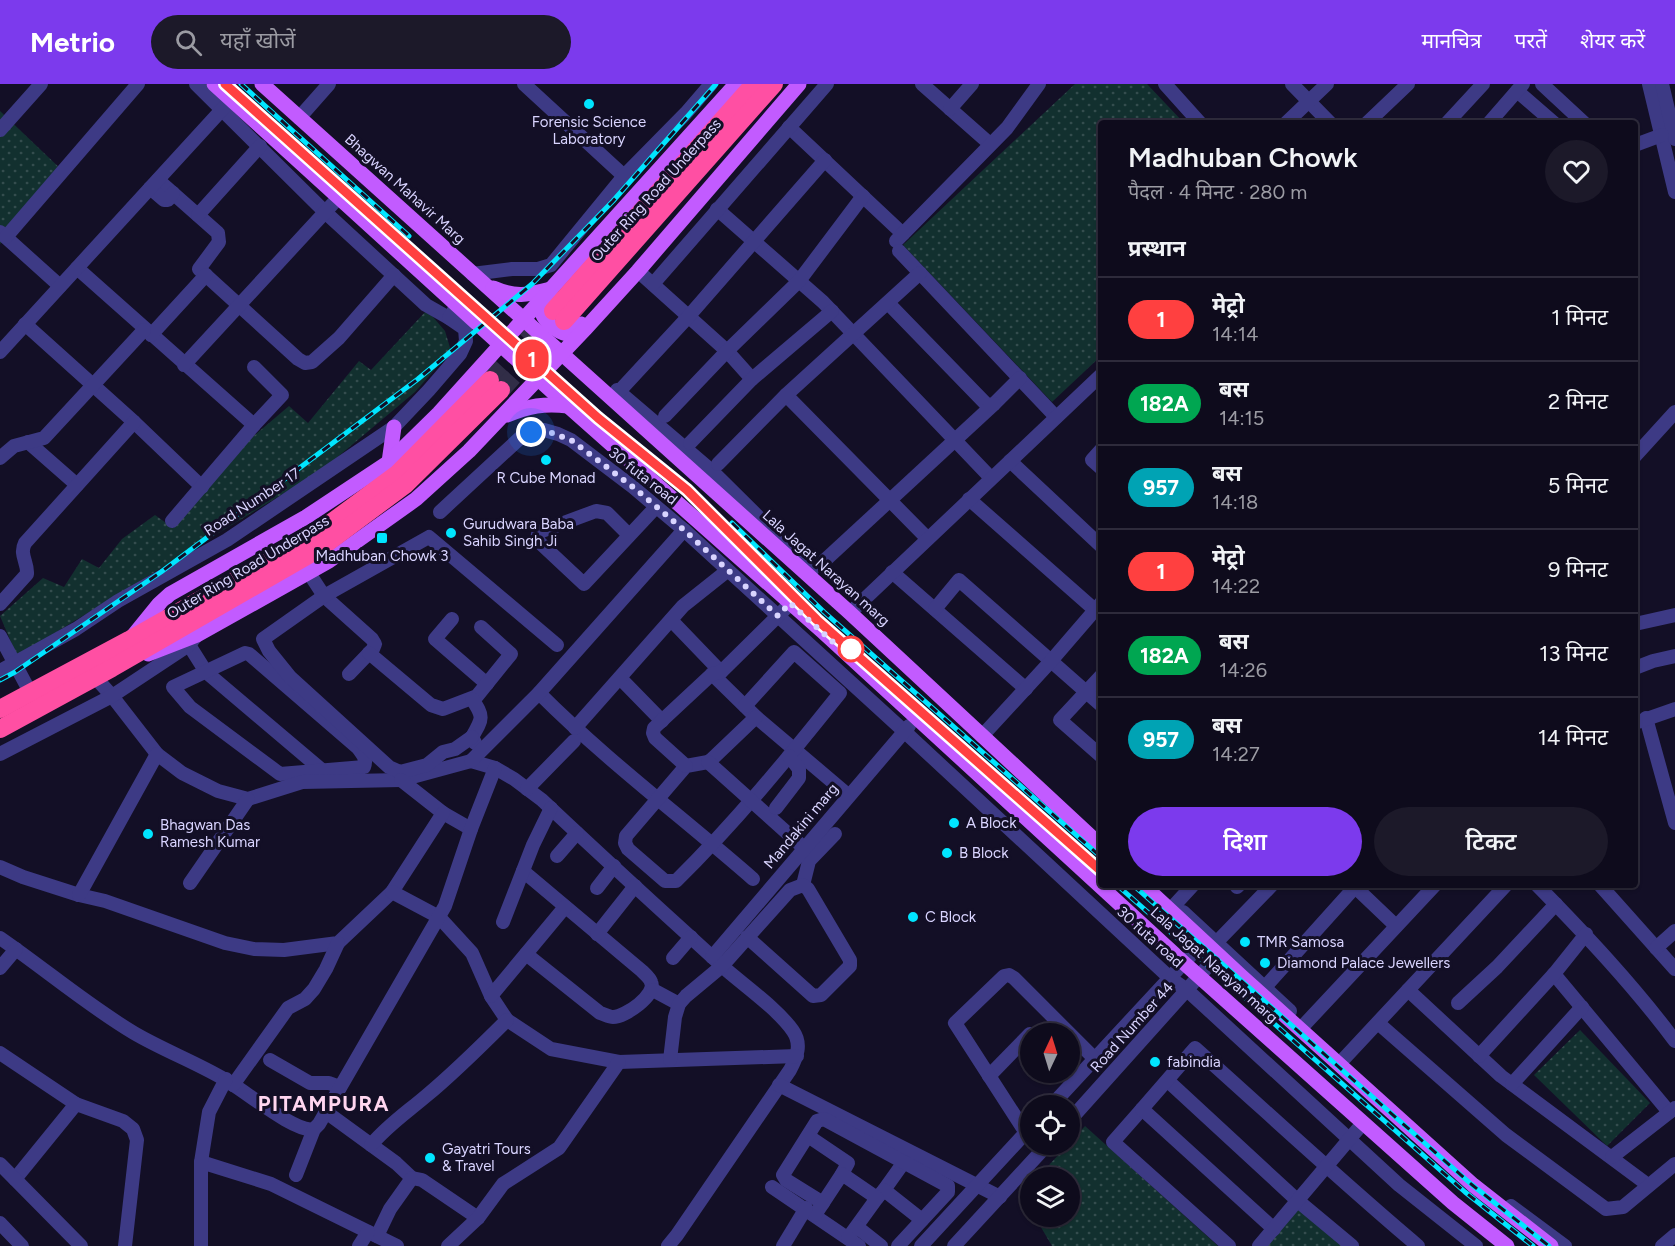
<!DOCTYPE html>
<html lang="hi">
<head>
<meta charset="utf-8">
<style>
  body { margin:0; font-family:Figtree,"Noto Sans Devanagari",sans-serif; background:#1c1929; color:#f1f3f6; height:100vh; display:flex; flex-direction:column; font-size:22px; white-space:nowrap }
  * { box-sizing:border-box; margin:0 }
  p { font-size:20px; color:#9b9ba3 }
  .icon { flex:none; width:33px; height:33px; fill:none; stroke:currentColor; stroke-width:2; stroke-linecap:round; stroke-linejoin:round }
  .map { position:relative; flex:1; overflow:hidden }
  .side { position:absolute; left:1098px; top:36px; width:540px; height:768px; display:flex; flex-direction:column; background:#0e0b1c; border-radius:6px; box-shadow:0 2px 4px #0004,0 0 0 2px #2e2b3b }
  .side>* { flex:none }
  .badge { padding:0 12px; border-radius:20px; font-size:21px; line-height:39px }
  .needle { width:39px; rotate:4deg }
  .controls { position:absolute; left:1020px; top:939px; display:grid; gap:12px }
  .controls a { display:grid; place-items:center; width:60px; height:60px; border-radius:50%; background:#0e0b1c; box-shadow:0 2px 4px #0004,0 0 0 2px #2e2b3b; font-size:30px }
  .you { position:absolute; width:30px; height:30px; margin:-15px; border:4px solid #fff; border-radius:50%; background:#1a73e8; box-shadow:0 0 0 9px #1a73e833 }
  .map>.badge { position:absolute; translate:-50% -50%; box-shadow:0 0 0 3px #fff }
  h2 { padding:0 30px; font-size:22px; line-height:54px }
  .round { display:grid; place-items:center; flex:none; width:63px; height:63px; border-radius:32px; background:#1c1929 }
  .headline { display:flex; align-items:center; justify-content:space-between; height:102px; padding:0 30px }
  h1 { font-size:28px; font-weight:600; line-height:45px }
  .primary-button { display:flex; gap:12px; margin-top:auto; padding:12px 30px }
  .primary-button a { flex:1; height:69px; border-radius:36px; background:#7c3aed; color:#fff; font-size:24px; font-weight:600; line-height:69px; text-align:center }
  .primary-button a+a { background:#1c1929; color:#f1f3f6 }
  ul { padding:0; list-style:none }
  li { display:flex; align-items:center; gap:18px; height:84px; padding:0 30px; border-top:2px solid #2e2b3b }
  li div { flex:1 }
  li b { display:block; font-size:22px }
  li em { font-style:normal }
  li .badge { min-width:66px; font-weight:700; text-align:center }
  header { display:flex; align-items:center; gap:36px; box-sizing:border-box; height:84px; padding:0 30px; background:#7c3aed; color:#fff }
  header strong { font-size:28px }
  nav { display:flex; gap:33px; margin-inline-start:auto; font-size:21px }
  .search { width:420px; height:54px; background:#1c1929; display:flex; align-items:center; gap:15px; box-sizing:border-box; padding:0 21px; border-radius:33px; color:#9b9ba3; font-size:22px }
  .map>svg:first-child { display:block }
  .park { fill:url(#park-dots) }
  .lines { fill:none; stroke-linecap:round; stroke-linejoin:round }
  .highway-tunnel { stroke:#312d47; stroke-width:18; stroke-dasharray:18 9; stroke-linecap:butt }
  .minor { stroke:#3d3a85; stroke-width:14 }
  .major { stroke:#c25bff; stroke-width:15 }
  .highway { stroke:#ff4fa3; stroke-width:18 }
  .rail-casing { stroke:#00e5ff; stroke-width:5 }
  .rail { stroke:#130f26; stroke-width:3; stroke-dasharray:9; stroke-linecap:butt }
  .line-casing { stroke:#fff; stroke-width:14 }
  .line { stroke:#ff4040; stroke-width:9 }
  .walk { stroke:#d9d4ff; stroke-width:6; stroke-dasharray:0 10.8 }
  .poi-dot { fill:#00e5ff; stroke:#130f26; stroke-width:2 }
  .stop-dot { fill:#fff; stroke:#ff4040; stroke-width:3 }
  .labels { text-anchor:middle; stroke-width:6; stroke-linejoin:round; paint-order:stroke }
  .poi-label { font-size:15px; fill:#d9d4ff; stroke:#130f26; text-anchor:start }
  .street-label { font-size:15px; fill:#d9d4ff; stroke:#130f26 }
  .district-label { font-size:21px; font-weight:bold; letter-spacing:1.5px; fill:#ffd6f0; stroke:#130f26 }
</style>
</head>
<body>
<header>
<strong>Metrio</strong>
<div class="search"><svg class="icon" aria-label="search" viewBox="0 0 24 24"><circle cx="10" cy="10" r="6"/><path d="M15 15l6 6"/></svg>यहाँ खोजें</div>
<nav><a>मानचित्र</a><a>परतें</a><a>शेयर करें</a></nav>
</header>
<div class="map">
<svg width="1675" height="1162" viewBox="0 0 1675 1162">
  <defs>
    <pattern id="park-dots" width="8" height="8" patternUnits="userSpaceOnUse" patternTransform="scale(1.5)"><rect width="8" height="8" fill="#12302f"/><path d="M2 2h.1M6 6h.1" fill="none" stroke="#344d4e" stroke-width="1.8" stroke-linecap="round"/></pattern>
  </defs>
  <rect width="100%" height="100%" fill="#130f26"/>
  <!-- park -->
  <g class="park">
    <polygon points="1075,0 1147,0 1184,39 1101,39 1101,272 1052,318 903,161"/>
    <polygon points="0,27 66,90 0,160"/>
    <polygon points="427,226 445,247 451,267 415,308 322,386 17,572 0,532 43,494 64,503 82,475 99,484 122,455 155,431 173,444 249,356 289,322 308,339 359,277 371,286"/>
    <polygon points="1580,946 1650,1019 1607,1062 1534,991"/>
    <polygon points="1085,1042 1218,1162 1052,1162 1035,1133 1070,1132 1070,1094 1038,1093"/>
    <polygon points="1299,1125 1342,1162 1267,1162"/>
  </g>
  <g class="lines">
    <!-- highway-tunnel -->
    <g class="highway-tunnel">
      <polyline points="490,296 547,233"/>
      <polyline points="501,306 557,245"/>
    </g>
    <!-- minor -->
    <g class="minor">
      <polyline points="196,0 325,128 426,221 449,234"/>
      <polyline points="524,0 624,92"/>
      <polyline points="922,0 990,60"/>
      <polyline points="1165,0 1200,39"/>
      <polyline points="1292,0 1330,39"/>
      <polyline points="1542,0 1584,39"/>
      <polyline points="1649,0 1675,108"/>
      <polyline points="1662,0 1675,55"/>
      <polyline points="1517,7 1554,39"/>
      <polyline points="950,25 972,0"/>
      <polyline points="299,34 329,0"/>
      <polyline points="1286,39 1327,0"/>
      <polyline points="1367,39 1408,0"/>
      <polyline points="1447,39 1483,0"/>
      <polyline points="1489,39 1523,0"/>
      <polyline points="789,43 903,150"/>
      <polyline points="0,46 41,0"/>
      <polyline points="1635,61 1662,51"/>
      <polyline points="158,96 218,149 219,158 199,185 298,275 305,279 312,278 339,254 394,191"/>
      <polyline points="150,104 164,116 168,116 173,109"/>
      <polyline points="717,125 823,218 991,394"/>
      <polyline points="198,131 260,62"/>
      <polyline points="0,148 60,202"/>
      <polyline points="6,153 138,0"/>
      <polyline points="896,157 1007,44 1039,0"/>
      <polyline points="899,167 1056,333"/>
      <polyline points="77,184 254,341"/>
      <polyline points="638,187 727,267 752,295"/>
      <polyline points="472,190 512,185 538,185 551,181 624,92 686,29 711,0"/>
      <polyline points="653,200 827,0"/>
      <polyline points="888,219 987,321 994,320 1020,294"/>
      <polyline points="25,240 134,338 202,403"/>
      <polyline points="151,251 206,191"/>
      <polyline points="0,268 228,19"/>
      <polyline points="184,281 339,113"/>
      <polyline points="617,306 712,387 812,486"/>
      <polyline points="786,311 927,454"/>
      <polyline points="613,314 688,233 825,76"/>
      <polyline points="665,332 727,267 799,197 863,112"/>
      <polyline points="28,358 77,401"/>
      <polyline points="690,359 752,295 832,227"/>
      <polyline points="1101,366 1092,376 1101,384"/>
      <polyline points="1635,372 1675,328"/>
      <polyline points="0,374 14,362 44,354 144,246"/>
      <polyline points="1010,377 1101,462"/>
      <polyline points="718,380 786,311 920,189"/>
      <polyline points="969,415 1095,526"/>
      <polyline points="440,428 520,354 531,349 544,346 558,350 571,356 633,403 684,446 905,648 1170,894 1187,906 1399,1101 1476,1162"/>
      <polyline points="172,437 254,341 282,311 254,283"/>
      <polyline points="629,451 607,429 596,427 542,447 538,450 537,456 584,500 656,423"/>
      <polyline points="823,478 994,320"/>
      <polyline points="892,488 1026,605"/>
      <polyline points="309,489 324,512 372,555 375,560 373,565 349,590"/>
      <path d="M0 520 27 490C28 478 19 471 25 459L134 338"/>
      <polyline points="935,525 959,496 1101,621"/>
      <polyline points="849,528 853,526 1101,291"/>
      <polyline points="452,535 435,555 487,600"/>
      <polyline points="671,536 721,588"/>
      <polyline points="1635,540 1675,531"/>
      <polyline points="0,552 30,608"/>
      <polyline points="189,561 206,588 323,687"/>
      <path d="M245 569 249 570 358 664C363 671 367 675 364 683L280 690 190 623 173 603Z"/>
      <polyline points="369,569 431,621 443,625 477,612 511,570 481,543"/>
      <polyline points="1635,584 1653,577 1675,572"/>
      <polyline points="0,587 76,545 118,517 227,456 394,343 429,306 460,270 466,257 465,245 449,234 457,222"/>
      <polyline points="712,590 756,633 848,711"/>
      <polyline points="1101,592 1060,636 1101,672"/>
      <path d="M95 593 112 612 157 670 182 689 218 707 248 715 302 698 401 696 471 677 495 684 514 695 542 716C601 772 662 827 722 882 742 900 778 925 793 947 802 960 797 973 790 986L677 1151 668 1162"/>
      <polyline points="620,594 662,637"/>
      <path d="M539 609C606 676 682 733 753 795"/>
      <path d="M472 615C484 633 483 634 472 653L475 659"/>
      <path d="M745 622 794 568 840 609C788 674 735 739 676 797H665L628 765 625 759 626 752 686 682 708 678 712 675 756 633"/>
      <polyline points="1646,634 1675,739"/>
      <polyline points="1635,639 1675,625"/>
      <polyline points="575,644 683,522 727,487"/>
      <polyline points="982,652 1051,577 1101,519"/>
      <polyline points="472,653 455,665 443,668 427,681 400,688 389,683 290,593 269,567 263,555 324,512 429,453 557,561"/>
      <polyline points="0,670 112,612 189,561 197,551"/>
      <polyline points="471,677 539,609 684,446"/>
      <polyline points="708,678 804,764"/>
      <polyline points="686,682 655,654 653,649 654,644 712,590 721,588 791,519"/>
      <polyline points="401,696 443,729 471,745"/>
      <polyline points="527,705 574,657"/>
      <polyline points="776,724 799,694 799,685 789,672"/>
      <polyline points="557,772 577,749"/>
      <polyline points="0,783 23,793 79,811 105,817 225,859 254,865 284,866 338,859 392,808 443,729"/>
      <path d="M523 787 642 887C645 890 650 894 651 898 657 911 625 933 613 933 609 933 604 930 600 929L526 870"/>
      <polyline points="190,799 248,715"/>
      <polyline points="803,801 809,777 835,750"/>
      <polyline points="1353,801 1396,842"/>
      <path d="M1537 801C1586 851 1633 901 1675 957"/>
      <polyline points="1600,801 1675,885"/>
      <polyline points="1237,803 1239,801"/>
      <polyline points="597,804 614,782"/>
      <polyline points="392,808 439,833 472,869 491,912 507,936 551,965 619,978 797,972"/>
      <polyline points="79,811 157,670"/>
      <polyline points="1170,826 1193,801"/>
      <polyline points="1183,828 1290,927"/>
      <polyline points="503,838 533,761 551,724"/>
      <polyline points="597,850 635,802"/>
      <path d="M0 854C45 885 87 921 134 949 163 966 195 978 224 995 243 1005 296 1050 314 1045"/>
      <polyline points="1211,864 1272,801"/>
      <polyline points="1656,864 1675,847"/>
      <polyline points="712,873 909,642"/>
      <polyline points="673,874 691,853"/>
      <polyline points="0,884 16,865"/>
      <polyline points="1554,890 1669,1028"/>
      <polyline points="1265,903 1355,803"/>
      <polyline points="653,906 679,920"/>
      <polyline points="1408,906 1501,992 1648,1101"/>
      <polyline points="491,912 565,823"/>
      <polyline points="1458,919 1497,883 1556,820"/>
      <polyline points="1378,939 1506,1051 1606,1125 1623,1123 1675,1080"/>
      <polyline points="1305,940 1435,801"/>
      <polyline points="0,969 76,1020 15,1095"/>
      <polyline points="1479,972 1554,890 1586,850"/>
      <polyline points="270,976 310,999 329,999 340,1003"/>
      <polyline points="670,976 675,933 679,920 686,912 722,882 790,806 803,801 808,805 850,876 850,882 821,911 813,912 747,853"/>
      <polyline points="1339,980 1506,801"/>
      <polyline points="989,992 1030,950"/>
      <polyline points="1168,997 1298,1117 1352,1162"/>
      <polyline points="1512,1000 1582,923"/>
      <polyline points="233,1001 288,924 305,915 314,905 326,885 338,859"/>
      <polyline points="779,1001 1000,1113"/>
      <polyline points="76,1020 123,1037 133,1045 137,1056 125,1162"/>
      <polyline points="1051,1022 1204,857"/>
      <polyline points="1142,1025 1113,1058 1229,1162"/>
      <polyline points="326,1028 396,1079 412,1094"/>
      <polyline points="1070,1036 1218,871"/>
      <polyline points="1026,1049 955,939 1004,892 1009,891 1014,894 1095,975"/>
      <polyline points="808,1052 848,1079 842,1090"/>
      <path d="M371 1061C388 1041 406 1029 426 1012 455 988 481 962 507 936"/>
      <polyline points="1612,1073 1675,1024"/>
      <polyline points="201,1078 271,1100 397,1162"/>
      <polyline points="0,1080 81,1162"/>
      <polyline points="296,1091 314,1045 319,1040 445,822 471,745 495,684"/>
      <polyline points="772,1103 859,1162"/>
      <polyline points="884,1106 904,1078"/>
      <polyline points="877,1114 884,1106 922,1136"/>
      <polyline points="823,1119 786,1096 783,1091 817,1037 824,1035 948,1102 948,1108 898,1162"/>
      <polyline points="1511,1122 1565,1162"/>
      <polyline points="815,1131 842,1090 877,1114 848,1154"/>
      <polyline points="0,1139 22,1162"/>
      <polyline points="857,1143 881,1162"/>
      <path d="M1274 1145 1142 1025 1195 964C1269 1030 1342 1098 1418 1162"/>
      <polyline points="377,1152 390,1125 412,1094 422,1096 478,1134"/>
      <polyline points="201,1162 201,1078 209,1028 226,995"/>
      <polyline points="359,1162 368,1148"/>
      <polyline points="448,1162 478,1134 503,1100 559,1064 619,978"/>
      <polyline points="783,1162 806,1124"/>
      <polyline points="921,1162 1030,1044"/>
      <polyline points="954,1162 1048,1060"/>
      <polyline points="1259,1162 1363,1039"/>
      <polyline points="1662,1162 1675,1151"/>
    </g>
    <!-- major -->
    <g class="major">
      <polyline points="214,0 568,322 822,547 1184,879 1453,1119 1507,1162"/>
      <polyline points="262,0 849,528 1101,762"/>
      <path d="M493 204C516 214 527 211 551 205"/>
      <path d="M548 212 542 229C546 239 556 247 567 250L581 240"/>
      <path d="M507 331C529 322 544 319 568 322"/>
      <polyline points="389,378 394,343"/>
      <polyline points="133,552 159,520 170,510 306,433 389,378 439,329 736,0"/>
      <polyline points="148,570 197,551 329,477 416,415 469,367 586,244 638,187 799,0"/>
      <polyline points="1143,801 1241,892 1473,1101 1551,1162"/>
    </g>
    <!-- highway -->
    <g class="highway">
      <polyline points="553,227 754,0"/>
      <polyline points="564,237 774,0"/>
      <polyline points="0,625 129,556 313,452 397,390 490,296"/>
      <polyline points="0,645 112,584 319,465 405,401 501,306"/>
    </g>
    <!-- rail casing -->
    <g class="rail-casing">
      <g id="rail">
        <polyline points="225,0 598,334 687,406 817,536 1101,787"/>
        <polyline points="241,0 409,152"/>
        <polyline points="732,439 824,528 1101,773"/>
        <polyline points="0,596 15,588 161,488 418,295 532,200 613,117 716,0"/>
        <polyline points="1117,801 1465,1108 1533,1162"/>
        <polyline points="1133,801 1471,1100 1549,1162"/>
      </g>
    </g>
    <!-- rail -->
    <use href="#rail" class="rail"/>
  </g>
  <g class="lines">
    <!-- line casing -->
    <g class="line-casing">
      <polyline id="line" points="225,0 598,334 687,406 817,536 1101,787"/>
    </g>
    <!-- line -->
    <use href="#line" class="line"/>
    <!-- walk -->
    <polyline class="walk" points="531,348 544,346 571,356 633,403 684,446 778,532 790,519 853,576 851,565"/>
  </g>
  <!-- markers -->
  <g class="poi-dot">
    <circle cx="589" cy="20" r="6"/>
    <circle cx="546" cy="376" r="6"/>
    <circle cx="451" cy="449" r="6"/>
    <rect x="376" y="448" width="12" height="12" rx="3"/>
    <circle cx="954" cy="739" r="6"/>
    <circle cx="148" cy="750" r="6"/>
    <circle cx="947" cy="769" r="6"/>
    <circle cx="913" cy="833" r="6"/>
    <circle cx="1245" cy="858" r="6"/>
    <circle cx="1265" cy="879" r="6"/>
    <circle cx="1155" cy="978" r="6"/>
    <circle cx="430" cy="1074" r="6"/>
  </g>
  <circle class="stop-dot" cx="851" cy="565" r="12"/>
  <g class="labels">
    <!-- poi labels -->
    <g class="poi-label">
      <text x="589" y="43" text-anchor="middle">Forensic Science<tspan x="589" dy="17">Laboratory</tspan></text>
      <text x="546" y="399" text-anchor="middle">R Cube Monad</text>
      <text x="463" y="445">Gurudwara Baba<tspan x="463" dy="17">Sahib Singh Ji</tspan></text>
      <text x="382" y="477" text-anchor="middle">Madhuban Chowk 3</text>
      <text x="966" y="744">A Block</text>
      <text x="160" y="746">Bhagwan Das<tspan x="160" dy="17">Ramesh Kumar</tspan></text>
      <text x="959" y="774">B Block</text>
      <text x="925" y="838">C Block</text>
      <text x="1257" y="863">TMR Samosa</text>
      <text x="1277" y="884">Diamond Palace Jewellers</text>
      <text x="1167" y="983">fabindia</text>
      <text x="442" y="1070">Gayatri Tours<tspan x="442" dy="17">&amp; Travel</tspan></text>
    </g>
    <!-- street labels -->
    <g class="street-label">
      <text transform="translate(405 105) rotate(42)" y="5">Bhagwan Mahavir Marg</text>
      <text transform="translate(656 106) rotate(-48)" y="5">Outer Ring Road Underpass</text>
      <text transform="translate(643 392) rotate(38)" y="5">30 futa road</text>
      <text transform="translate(252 418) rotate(-33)" y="5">Road Number 17</text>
      <text transform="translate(248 483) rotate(-31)" y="5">Outer Ring Road Underpass</text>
      <text transform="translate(826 484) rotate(42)" y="5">Lala Jagat Narayan marg</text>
      <text transform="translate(801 742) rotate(-50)" y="5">Mandakini marg</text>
      <text transform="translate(1150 853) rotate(42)" y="5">30 futa road</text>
      <text transform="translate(1214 881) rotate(42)" y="5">Lala Jagat Narayan marg</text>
      <text transform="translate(1132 943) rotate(-48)" y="5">Road Number 44</text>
    </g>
    <!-- district labels -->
    <g class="district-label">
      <text x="324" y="1027">PITAMPURA</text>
    </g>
  </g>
</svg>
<div class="controls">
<a><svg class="needle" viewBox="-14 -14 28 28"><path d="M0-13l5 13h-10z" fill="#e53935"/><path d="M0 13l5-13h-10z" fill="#9b9ba3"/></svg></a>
<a><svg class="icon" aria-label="locate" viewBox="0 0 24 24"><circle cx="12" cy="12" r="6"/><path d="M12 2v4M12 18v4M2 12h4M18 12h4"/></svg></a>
<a><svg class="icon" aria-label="layers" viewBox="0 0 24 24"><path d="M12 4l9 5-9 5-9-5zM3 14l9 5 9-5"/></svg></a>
</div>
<div class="you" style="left:531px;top:348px"></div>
<b class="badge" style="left:532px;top:275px;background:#ff4040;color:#fff">1</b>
<section class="side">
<div class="headline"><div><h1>Madhuban Chowk</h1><p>पैदल · 4 मिनट · 280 m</p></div><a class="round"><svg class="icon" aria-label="heart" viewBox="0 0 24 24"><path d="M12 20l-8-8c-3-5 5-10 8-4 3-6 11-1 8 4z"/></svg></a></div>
<h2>प्रस्थान</h2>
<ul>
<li><span class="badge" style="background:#ff4040;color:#fff">1</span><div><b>मेट्रो</b><p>14:14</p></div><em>1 मिनट</em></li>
<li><span class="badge" style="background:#00a651;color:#fff">182A</span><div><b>बस</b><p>14:15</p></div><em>2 मिनट</em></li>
<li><span class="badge" style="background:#00a3b4;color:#fff">957</span><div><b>बस</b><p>14:18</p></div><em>5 मिनट</em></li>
<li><span class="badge" style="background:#ff4040;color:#fff">1</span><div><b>मेट्रो</b><p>14:22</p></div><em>9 मिनट</em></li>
<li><span class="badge" style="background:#00a651;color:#fff">182A</span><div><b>बस</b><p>14:26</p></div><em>13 मिनट</em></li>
<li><span class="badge" style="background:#00a3b4;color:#fff">957</span><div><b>बस</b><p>14:27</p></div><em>14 मिनट</em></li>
</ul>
<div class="primary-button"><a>दिशा</a><a>टिकट</a></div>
</section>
</div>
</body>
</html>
